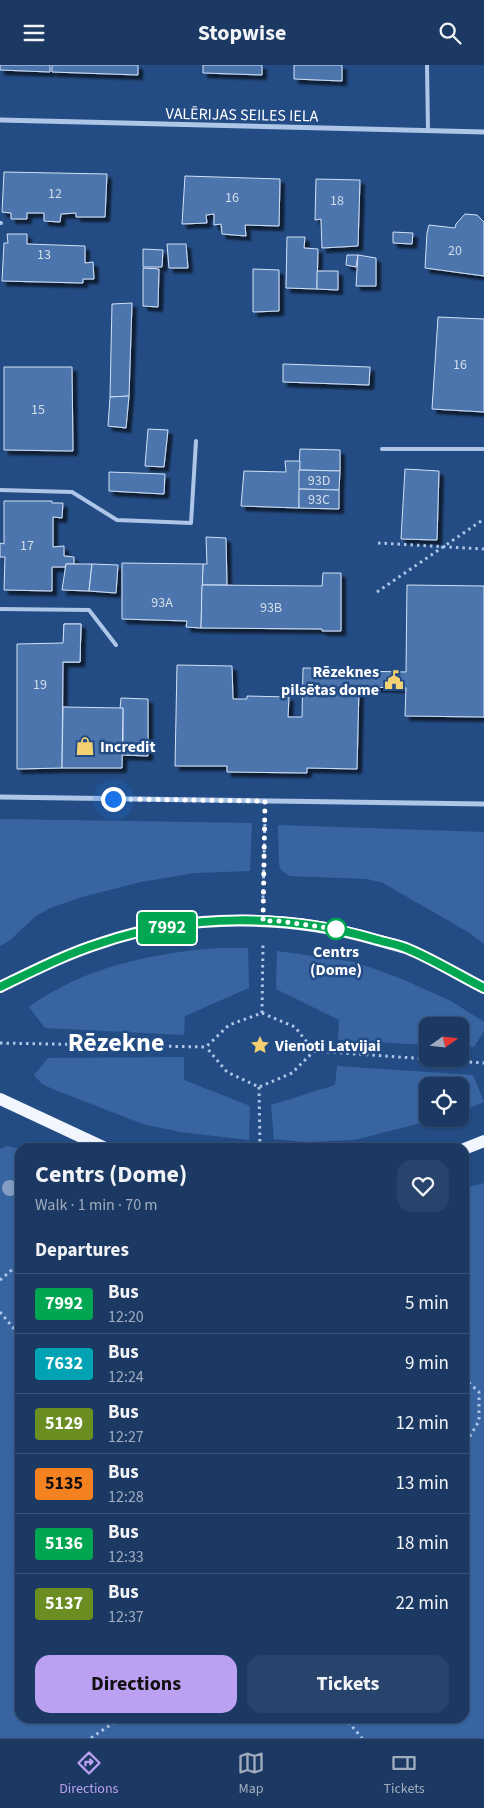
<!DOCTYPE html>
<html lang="en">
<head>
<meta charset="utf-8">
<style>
  body { margin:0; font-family:"Source Sans 3",sans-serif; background:#28446c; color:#f1f3f6; height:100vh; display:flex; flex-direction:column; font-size:19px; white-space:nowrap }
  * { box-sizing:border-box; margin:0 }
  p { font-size:16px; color:#a0acbe }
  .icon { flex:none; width:28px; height:28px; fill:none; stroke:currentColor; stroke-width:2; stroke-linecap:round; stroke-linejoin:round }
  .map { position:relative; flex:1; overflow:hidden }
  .details { position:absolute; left:15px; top:1078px; width:454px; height:580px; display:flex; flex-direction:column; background:#1b3963; border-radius:15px; box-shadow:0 1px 4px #0004,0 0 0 1px #395378 }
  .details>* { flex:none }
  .badge { padding:0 10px; border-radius:4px; font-size:18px; line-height:32px }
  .needle { width:32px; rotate:75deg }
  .tools { position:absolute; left:419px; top:952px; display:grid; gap:10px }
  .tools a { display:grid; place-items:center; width:50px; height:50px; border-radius:10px; background:#1b3963; box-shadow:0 1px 4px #0004,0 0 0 1px #395378; font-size:25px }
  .you { position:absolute; width:25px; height:25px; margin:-12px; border:4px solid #fff; border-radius:50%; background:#1a73e8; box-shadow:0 0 0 8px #1a73e833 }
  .map>.badge { position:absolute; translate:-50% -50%; box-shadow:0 0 0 2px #fff }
  h2 { padding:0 20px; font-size:19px; line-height:45px }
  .round { display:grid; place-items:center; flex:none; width:52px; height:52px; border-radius:15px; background:#28446c }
  .headline { display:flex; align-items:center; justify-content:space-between; height:85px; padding:0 20px }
  h1 { font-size:24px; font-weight:700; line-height:38px }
  .button { display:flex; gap:10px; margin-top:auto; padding:10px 20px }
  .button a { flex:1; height:58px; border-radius:15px; background:#bca0f2; color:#111; font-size:20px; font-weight:700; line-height:58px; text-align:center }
  .button a+a { background:#28446c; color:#f1f3f6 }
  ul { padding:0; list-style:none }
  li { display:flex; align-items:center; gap:15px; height:60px; padding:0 20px; border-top:1px solid #395378 }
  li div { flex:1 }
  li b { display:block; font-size:19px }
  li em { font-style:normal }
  li .badge { min-width:55px; font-weight:700; text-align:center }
  header { display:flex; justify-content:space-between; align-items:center; height:65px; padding:0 20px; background:#1b3963; font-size:22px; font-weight:700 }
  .menu { display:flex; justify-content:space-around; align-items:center; height:70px; border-top:1px solid #395378; background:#1b3963; font-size:14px; color:#a0acbe }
  .menu a { display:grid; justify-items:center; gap:2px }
  .menu .active { color:#bca0f2 }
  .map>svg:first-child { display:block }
  .green { fill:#3865a1 }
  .building { fill:#4c75ac; stroke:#d1e1f6; filter:url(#shadow) }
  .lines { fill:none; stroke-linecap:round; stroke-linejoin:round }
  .path { stroke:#adc6e8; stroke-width:3; stroke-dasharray:2.5 4; stroke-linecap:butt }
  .service { stroke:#adc6e8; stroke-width:4 }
  .minor { stroke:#adc6e8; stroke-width:5 }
  .primary { stroke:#f0f5fe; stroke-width:12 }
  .tree { fill:#839ec3 }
  .line-casing { stroke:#fff; stroke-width:11 }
  .line { stroke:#00a651; stroke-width:8 }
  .walk { stroke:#fff; stroke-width:5; stroke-dasharray:0 9 }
  .stop-dot { fill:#fff; stroke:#00a651; stroke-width:2.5 }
  .labels { text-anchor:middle; stroke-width:5; stroke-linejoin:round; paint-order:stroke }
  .number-label { font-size:14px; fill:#d2dcea }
  .street-label { font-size:16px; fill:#fff; stroke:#244c84 }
  .poi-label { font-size:16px; font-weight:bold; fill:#fff; stroke:#244c84; text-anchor:start }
  .stop-label { font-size:16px; font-weight:bold; fill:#fff; stroke:#244c84 }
  .town-label { font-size:26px; font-weight:bold; fill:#fff; stroke:#244c84 }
</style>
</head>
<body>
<header><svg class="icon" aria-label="menu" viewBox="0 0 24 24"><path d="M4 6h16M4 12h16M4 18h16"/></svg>Stopwise<svg class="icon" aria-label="search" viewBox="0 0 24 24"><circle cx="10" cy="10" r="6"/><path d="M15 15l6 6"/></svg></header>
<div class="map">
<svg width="484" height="1673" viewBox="0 0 484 1673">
  <defs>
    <filter id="shadow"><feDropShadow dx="4.5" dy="4.5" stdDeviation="1" flood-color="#0009"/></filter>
  </defs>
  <rect width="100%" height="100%" fill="#244c84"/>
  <!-- green -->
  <g class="green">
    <polygon points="0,754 252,758 250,806 195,808 141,817 82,832 50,843 36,851 9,876 0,881"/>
    <path d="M278 760 484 767V879L468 867 383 818 367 814 290 811C284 808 281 806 279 799Z"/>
    <path d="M219 883H248L249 923 185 951 184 970 45 963 29 942C83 902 153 888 219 883Z"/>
    <polygon points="277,886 355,897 402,914 451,936 484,957 484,966 474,982 460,981 460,961 428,961 427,980 338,975 339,955 276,924"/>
    <polygon points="184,992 184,1015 250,1041 249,1075 180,1067 143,1059 55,1025 42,1019 34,1010 48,993"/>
    <polygon points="337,1001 473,1010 484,1037 460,1047 460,1021 428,1021 428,1054 436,1054 355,1075 305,1077 274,1074 271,1040 335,1020"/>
    <polygon points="7,1081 20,1084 20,1652 464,1652 464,1123 484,1118 484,1673 0,1673 0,1084"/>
  </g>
  <!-- building -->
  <g class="building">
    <polygon points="0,0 50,0 50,7 0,5"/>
    <polygon points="52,0 138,0 138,10 52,7"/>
    <polygon points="203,0 262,0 262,10 203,8"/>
    <polygon points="294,0 342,0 342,16 294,14"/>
    <polygon points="4,107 107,109 105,152 76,152 76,148 61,149 60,157 44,156 44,148 27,148 27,154 11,154 11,148 2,147"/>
    <polygon points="185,111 280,114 279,161 245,160 246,171 222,169 221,159 214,160 214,149 206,150 207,158 182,159"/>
    <polygon points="316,114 360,115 358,181 322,183 321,154 315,155"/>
    <polygon points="465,149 477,150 484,157 484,211 425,203 427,168 429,160 455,163 456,159"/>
    <polygon points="393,167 413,168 412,179 393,178"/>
    <polygon points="7,169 27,169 27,179 85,181 85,198 93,197 94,214 83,214 83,218 2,216 4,178 8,178"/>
    <polygon points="287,172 305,172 304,183 318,184 317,224 286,223"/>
    <polygon points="167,179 186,179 188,203 169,203"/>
    <polygon points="143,184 163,185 162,202 143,202"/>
    <polygon points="347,190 358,190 356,202 346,200"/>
    <polygon points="358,190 376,193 376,221 356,221"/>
    <polygon points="143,203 159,204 158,242 143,241"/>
    <polygon points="253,204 279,205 279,246 253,247"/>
    <polygon points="317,206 338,206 338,225 317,224"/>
    <polygon points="132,238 129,331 110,332 112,239"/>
    <polygon points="438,252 484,254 484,347 432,344"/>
    <polygon points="283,299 370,302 369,320 283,317"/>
    <polygon points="4,302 72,302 73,386 4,385"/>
    <polygon points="129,331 126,363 108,361 110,332"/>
    <polygon points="148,364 168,365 164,402 145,401"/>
    <polygon points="300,384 340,385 340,406 299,405"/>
    <polygon points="285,396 300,396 299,443 241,441 244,406 286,407"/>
    <polygon points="405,404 439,406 437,475 401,474"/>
    <polygon points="299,405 340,406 339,425 299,424"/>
    <polygon points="109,407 165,409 164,429 109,426"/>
    <polygon points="299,424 339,425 339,444 299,443"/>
    <polygon points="4,436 52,436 52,438 63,438 62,453 53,452 53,482 64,481 64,491 74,492 74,499 66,499 65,502 52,502 52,526 4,525 5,492 0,492 0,478 4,479"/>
    <polygon points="206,472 226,473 227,520 202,520 203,499 207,499"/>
    <polygon points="122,498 203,499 201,563 186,562 187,556 122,554"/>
    <polygon points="66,499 92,499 89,526 62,525"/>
    <polygon points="92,499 118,500 116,528 89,526"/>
    <polygon points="323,508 341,508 341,566 322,566 322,564 201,563 202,520 322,521"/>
    <polygon points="407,520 484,521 484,652 405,651 406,623 359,622 357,704 307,703 307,708 227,707 227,701 175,701 177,600 232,601 233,634 247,634 247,631 289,632 288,652 302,652 303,603 359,604 359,606 406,607"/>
    <polygon points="64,559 81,559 80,597 63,597"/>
    <polygon points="64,559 81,559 80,597 63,597 62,703 17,704 17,579 63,578"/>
    <polygon points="121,633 148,634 148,691 123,690 123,643 120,644"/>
    <polygon points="63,642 123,643 122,703 62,703"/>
  </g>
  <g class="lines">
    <!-- path -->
    <g class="path">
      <polyline points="378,478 484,484"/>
      <polyline points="377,527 484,454"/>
      <polyline points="263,833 265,754"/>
      <polyline points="262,948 263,879"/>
      <polyline points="0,978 206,982 229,960 262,948 295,962 314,986 292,1008 259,1022 227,1007 206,982"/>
      <polyline points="314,986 484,998"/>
      <polyline points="259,1022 260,1082"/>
      <polyline points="0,1215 20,1198"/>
      <polyline points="0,1247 20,1271"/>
      <polyline points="464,1313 479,1327 479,1356 464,1381"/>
      <polyline points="344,1652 362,1673"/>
      <polyline points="91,1673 122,1652"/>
    </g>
    <!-- service -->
    <g class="service">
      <polyline points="427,0 428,66"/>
      <polyline points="0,158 1,158"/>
      <polyline points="382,384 484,384"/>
      <polyline points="0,425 72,427 117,455 191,458 196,376"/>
      <polyline points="0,544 89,545 116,580"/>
    </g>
    <!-- minor -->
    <g class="minor">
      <polyline points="0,55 484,67"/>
      <polyline points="0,732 484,739"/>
    </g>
    <!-- primary -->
    <g class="primary">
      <path d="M0 922C33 906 66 889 101 878 187 848 290 849 377 875 387 878 397 880 406 883 433 894 458 910 484 923"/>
      <polyline points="0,1034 103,1082"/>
      <polyline points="464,1084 484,1076"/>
    </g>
  </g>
  <!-- trees -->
  <circle class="tree" cx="10" cy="1123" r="8"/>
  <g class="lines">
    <!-- line casing -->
    <g class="line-casing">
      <path id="line" d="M0 922C33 906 66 889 101 878 186 849 287 848 374 874 384 877 396 879 406 883 433 894 458 910 484 923"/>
    </g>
    <!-- line -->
    <use href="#line" class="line"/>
    <!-- walk -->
    <polyline class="walk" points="113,734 265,736 263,856 279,856 336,864"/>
  </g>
  <!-- icons -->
  <defs>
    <g id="civic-bare" transform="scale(1.5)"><path d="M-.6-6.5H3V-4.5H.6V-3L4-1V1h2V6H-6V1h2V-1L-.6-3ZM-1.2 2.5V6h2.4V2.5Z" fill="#f3d071" stroke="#244c84" stroke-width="2.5" paint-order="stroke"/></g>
    <g id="shop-bare" transform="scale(1.5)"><path d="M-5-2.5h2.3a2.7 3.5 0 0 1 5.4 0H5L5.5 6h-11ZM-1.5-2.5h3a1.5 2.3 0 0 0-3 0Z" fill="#f3d071" stroke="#244c84" stroke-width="2.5" paint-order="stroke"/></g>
    <g id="sight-bare" transform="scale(1.5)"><path d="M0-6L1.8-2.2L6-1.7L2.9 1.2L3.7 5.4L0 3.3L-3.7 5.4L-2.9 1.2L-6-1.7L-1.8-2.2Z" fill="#f3d071" stroke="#244c84" stroke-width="2.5" paint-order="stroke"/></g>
  </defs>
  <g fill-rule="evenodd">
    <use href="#civic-bare" x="394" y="615"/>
    <use href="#shop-bare" x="85" y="681"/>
    <use href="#sight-bare" x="260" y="980"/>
  </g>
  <!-- markers -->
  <circle class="stop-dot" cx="336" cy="864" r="10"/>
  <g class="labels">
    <!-- number labels -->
    <g class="number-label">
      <text x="55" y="133">12</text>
      <text x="232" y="137">16</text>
      <text x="337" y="140">18</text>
      <text x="455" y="190">20</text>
      <text x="44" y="194">13</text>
      <text x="460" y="304">16</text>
      <text x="38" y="349">15</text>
      <text x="319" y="420">93D</text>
      <text x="319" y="439">93C</text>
      <text x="27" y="485">17</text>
      <text x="162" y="542">93A</text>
      <text x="271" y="547">93B</text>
      <text x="40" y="624">19</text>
    </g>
    <!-- street labels -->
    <g class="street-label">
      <text transform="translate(242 49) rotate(1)" y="6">VALĒRIJAS SEILES IELA</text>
    </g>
    <!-- poi labels -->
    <g class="poi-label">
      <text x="379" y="612" text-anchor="end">Rēzeknes<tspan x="379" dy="18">pilsētas dome</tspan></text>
      <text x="100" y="687">Incredit</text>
      <text x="275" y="986">Vienoti Latvijai</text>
    </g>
    <!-- stop labels -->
    <g class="stop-label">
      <text x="336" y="892">Centrs<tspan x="336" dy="18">(Dome)</tspan></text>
    </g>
    <!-- town labels -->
    <g class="town-label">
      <text x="116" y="986">Rēzekne</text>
    </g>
  </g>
</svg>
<div class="tools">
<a><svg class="needle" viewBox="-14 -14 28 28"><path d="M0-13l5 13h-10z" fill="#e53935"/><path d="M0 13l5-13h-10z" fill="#a0acbe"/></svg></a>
<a><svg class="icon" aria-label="locate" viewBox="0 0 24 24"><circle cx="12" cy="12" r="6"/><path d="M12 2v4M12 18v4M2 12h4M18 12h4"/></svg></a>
</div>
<div class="you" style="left:113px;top:734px"></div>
<b class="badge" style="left:167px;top:863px;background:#00a651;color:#fff">7992</b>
<section class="details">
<div class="headline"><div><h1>Centrs (Dome)</h1><p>Walk · 1 min · 70 m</p></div><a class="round"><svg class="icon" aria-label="heart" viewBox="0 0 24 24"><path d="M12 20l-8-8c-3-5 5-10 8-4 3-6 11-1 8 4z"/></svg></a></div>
<h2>Departures</h2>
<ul>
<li><span class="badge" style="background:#00a651;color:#fff">7992</span><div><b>Bus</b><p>12:20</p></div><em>5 min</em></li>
<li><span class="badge" style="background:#00a3b4;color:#fff">7632</span><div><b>Bus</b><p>12:24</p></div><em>9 min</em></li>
<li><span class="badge" style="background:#6b8e23;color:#fff">5129</span><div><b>Bus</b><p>12:27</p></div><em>12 min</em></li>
<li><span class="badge" style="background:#f58220;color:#111">5135</span><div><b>Bus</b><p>12:28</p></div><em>13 min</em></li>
<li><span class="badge" style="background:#00a651;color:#fff">5136</span><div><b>Bus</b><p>12:33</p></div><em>18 min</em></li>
<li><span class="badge" style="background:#6b8e23;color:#fff">5137</span><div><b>Bus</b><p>12:37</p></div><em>22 min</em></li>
</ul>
<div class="button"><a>Directions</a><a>Tickets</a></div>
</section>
</div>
<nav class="menu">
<a class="active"><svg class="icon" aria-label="directions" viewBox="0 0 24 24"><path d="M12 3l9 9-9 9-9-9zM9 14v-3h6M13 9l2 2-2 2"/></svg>Directions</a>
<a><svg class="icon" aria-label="map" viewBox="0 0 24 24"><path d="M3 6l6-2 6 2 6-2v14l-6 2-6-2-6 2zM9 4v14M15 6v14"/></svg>Map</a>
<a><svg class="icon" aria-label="tickets" viewBox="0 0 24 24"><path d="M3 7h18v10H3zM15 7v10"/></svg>Tickets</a>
</nav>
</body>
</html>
